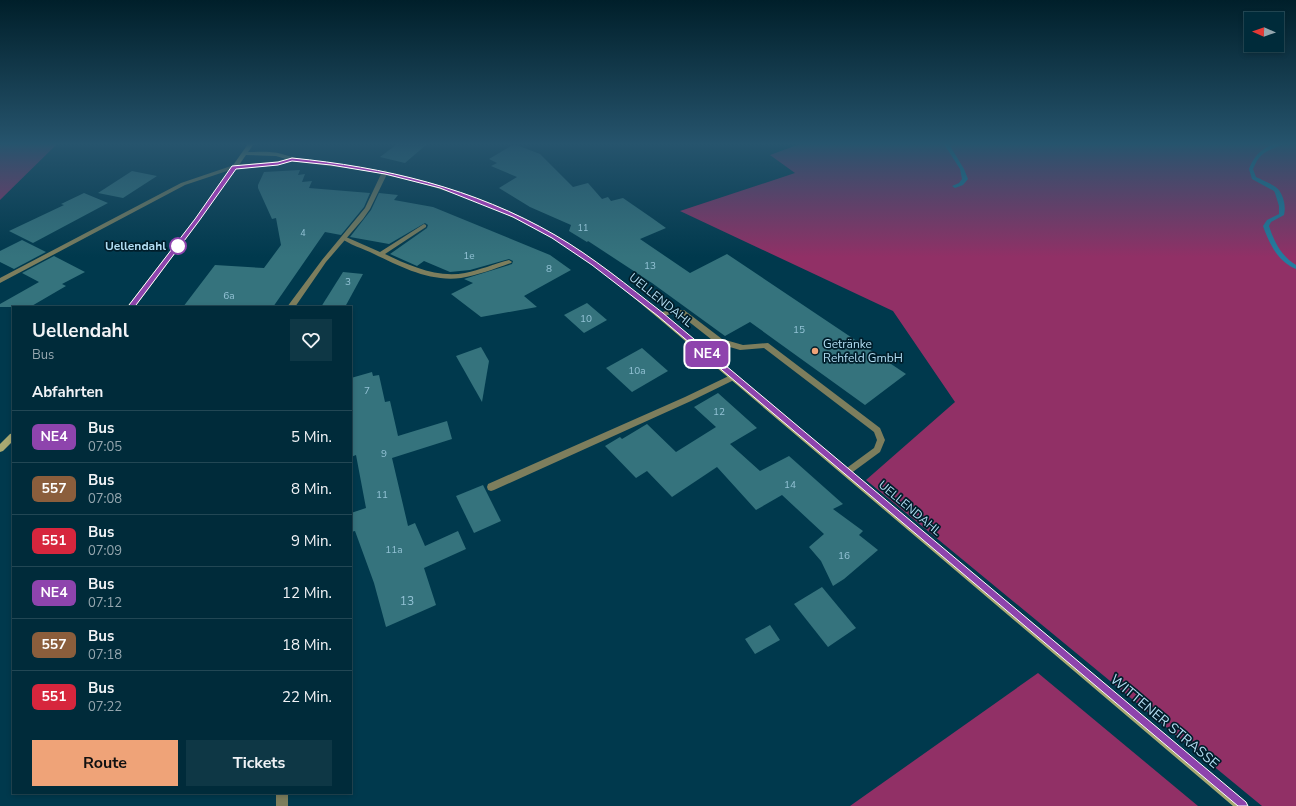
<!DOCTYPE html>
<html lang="de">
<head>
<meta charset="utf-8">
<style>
  body { margin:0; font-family:"Nunito Sans",sans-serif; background:#0e3745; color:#f1f3f6; height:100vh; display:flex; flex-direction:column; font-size:15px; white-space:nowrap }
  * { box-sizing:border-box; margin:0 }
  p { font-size:13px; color:#95a7af }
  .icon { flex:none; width:22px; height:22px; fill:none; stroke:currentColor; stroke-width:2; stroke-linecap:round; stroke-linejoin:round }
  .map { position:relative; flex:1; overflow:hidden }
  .details { position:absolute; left:12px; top:306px; width:340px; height:488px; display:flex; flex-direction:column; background:#002b3a; border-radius:0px; box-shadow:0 2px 6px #0003,0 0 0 1px #224754 }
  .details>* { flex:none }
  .badge { padding:0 8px; border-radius:6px; font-size:14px; line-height:26px }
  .needle { width:26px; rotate:272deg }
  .buttons { position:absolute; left:1244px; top:12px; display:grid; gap:8px }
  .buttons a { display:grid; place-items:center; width:40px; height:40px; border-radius:0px; background:#002b3a; box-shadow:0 2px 6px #0003,0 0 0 1px #224754; font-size:20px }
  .map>.badge { position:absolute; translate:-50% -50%; box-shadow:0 0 0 2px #fff }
  h2 { padding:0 20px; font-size:15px; line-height:36px }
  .round { display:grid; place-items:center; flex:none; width:42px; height:42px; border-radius:0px; background:#0e3745 }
  .summary { display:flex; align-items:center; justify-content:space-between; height:68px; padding:0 20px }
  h1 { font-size:19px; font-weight:700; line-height:30px }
  .action { display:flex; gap:8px; margin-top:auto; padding:8px 20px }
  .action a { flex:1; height:46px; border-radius:0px; background:#efa378; color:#111; font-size:16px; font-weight:700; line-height:46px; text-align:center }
  .action a+a { background:#0e3745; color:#f1f3f6 }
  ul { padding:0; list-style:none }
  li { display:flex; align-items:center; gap:12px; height:52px; padding:0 20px; border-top:1px solid #224754 }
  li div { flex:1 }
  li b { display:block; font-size:15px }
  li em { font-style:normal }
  li .badge { min-width:44px; font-weight:700; text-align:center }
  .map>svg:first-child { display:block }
  .green { fill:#913066 }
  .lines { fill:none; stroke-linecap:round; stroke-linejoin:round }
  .stream { fill:#237c9f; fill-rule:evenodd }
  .building { fill:#35737d }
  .lane { fill:#7d7e5d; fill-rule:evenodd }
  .street { fill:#7d7e5d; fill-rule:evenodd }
  .secondary { fill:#a7a972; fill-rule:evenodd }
  .line { fill:#8e44ad; stroke:#fff }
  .stop-dot { fill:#fff; stroke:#8e44ad; stroke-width:2 }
  .poi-dot { fill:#efa378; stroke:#001e2b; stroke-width:1.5 }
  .labels { text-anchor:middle; stroke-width:3.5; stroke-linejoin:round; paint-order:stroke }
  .far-number-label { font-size:9px; fill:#93c2d5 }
  .number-label { font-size:10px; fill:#93c2d5 }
  .stop-label { font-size:12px; font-weight:bold; fill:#b2ddf2; stroke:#001e2b; text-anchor:end }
  .street-label { font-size:12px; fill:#b2ddf2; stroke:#001e2b }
  .poi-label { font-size:12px; fill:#b2ddf2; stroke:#001e2b; text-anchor:start }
  .near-number-label { font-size:12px; fill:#93c2d5 }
  .near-street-label { font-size:14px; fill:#b2ddf2; stroke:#001e2b }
</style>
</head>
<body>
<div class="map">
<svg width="1296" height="806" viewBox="0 0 1296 806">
  <rect width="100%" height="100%" fill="#00394d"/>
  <!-- green -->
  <g class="green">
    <polygon points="0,144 57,144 0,200"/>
    <polygon points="800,144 1296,144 1296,806 1262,806 866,480 955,402 893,311 680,211 795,173 770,155"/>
    <polygon points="1038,673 1198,806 850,806"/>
  </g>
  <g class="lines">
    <!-- stream -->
    <g class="stream">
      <polygon points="944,144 949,144 964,169 968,179 963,185 955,188 952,186 959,183 962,179 960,169"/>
      <path d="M1274 144H1283C1267 152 1261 150 1253 169L1256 177C1262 180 1275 185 1279 190 1284 197 1286 207 1284 215L1271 222 1269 226C1274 241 1281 256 1296 265V269C1278 262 1269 243 1263 226L1267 220 1279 214V206L1275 193 1274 191 1252 179 1249 169C1254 156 1261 149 1274 144Z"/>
    </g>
  </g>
  <!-- building -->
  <g class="building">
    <polygon points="397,144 427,144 405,163 380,157"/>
    <polygon points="514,144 540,154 573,187 588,183 602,199 608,197 611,201 623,198 652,218 666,228 640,239 690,273 727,254 906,374 865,405 750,322 725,336 652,283 588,241 587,242 569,231 571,225 530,207 499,188 517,177 491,166 497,163 489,159"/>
    <polygon points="300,170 298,175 305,174 302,182 312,181 309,188 370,193 364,207 341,235 325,232 273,307 183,307 215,265 264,268 281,245 276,218 272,219 258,188 258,185 264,172"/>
    <polygon points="132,171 157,176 123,198 98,193"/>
    <polygon points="84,193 108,203 33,243 9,231 64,205 61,204"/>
    <polygon points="379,193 398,195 394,200 433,207 550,255 571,270 524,296 537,307 481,317 451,294 473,283 464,279 512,264 513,261 509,259 470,270 450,272 424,261 417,266 390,254 427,228 428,225 425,223 389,244 350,237 371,210"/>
    <polygon points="22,240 46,252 14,269 0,262 0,251"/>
    <polygon points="54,256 85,272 62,284 66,286 30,307 0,307 0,304 39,282 22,273"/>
    <polygon points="343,272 363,274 345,307 321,307"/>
    <polygon points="587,303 607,320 584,333 564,315"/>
    <polygon points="481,347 489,361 482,402 456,356"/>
    <polygon points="642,348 668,371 632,392 606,368"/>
    <polygon points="372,372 373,376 379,375 385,402 390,401 398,436 447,421 452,439 392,458 408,526 415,523 425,546 458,531 466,549 424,568 436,605 386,627 374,583 355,531 351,532 351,513 366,508 356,455 351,457 351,378"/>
    <polygon points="718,393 757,428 730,444 760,471 789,456 843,504 833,509 863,531 859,535 878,550 844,579 833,586 821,561 809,547 824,534 782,495 756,510 717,467 672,497 647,471 636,478 605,446 620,437 622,439 647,424 676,452 716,427 694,407"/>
    <polygon points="483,485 501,521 474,533 456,496"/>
    <polygon points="822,587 856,628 828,647 794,604"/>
    <polygon points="770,625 780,640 755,654 745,639"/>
  </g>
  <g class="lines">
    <!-- lane -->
    <g class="lane">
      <path d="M424 224 426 225V227L385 254C410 266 437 278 465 273 480 270 494 264 509 260L512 262 511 263C495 269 478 275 461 278 430 282 401 267 374 254 364 249 348 244 341 238L344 236 346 237 380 252Z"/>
      <polygon points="671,310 684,310 722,339 743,345 768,343 880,428 885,440 880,452 850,474 847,476 844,474 843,472 844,470 874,448 877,440 874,432 764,348 740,350 716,343 679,314 671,314 660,317 656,315 657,313"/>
      <polygon points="733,374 736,375 737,377 736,379 691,401 494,490 491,491 488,490 487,487 488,484 685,397"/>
    </g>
    <!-- street -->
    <g class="street">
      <polygon points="234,165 237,167 236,168 185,185 0,283 0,278 181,183"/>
      <polygon points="385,170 388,172 370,209 363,219 326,262 295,307 287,307 322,260 365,208 382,172"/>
      <rect x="276" y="793" width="12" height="13"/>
    </g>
    <!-- secondary -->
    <g class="secondary">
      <path d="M248 144H254L248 152C259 152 271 151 282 154 286 155 291 157 296 158 317 163 340 164 362 167 429 179 496 200 555 235 593 257 628 286 663 313L1246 802 1248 806H1233L657 317C623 289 589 259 550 237 490 202 422 180 354 169 337 167 321 165 305 163 301 162 295 161 290 161 286 162 283 164 279 164 265 167 250 167 236 168L199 221 135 307H127L195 219ZM246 155 276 156 286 159 278 161 239 165Z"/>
      <polygon points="13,433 13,441 3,451 0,452 0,444 10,434"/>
    </g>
  </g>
  <!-- sky -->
  <linearGradient id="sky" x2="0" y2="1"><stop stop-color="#001f2a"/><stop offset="0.56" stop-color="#26546d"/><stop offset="1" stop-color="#26546d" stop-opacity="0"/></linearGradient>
  <rect width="1296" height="257" fill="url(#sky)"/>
  <!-- line -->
  <path class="line" d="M292 158C384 167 474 188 555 235 593 257 628 286 663 313L1246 802 1248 806H1238L658 316 592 265 552 238 513 217 440 188 385 174 331 165 292 161 278 165 236 169 199 221 133 309H129V305L195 219 232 166 278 162Z"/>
  <!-- markers -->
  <circle class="stop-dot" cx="178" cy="246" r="8"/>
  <circle class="poi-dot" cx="815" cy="351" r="4"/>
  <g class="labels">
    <!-- far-number labels -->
    <g class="far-number-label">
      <text x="583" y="231">11</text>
      <text x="303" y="236">4</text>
    </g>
    <!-- number labels -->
    <g class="number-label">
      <text x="469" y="259">1e</text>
      <text x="650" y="269">13</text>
      <text x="549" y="272">8</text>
      <text x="348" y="285">3</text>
      <text x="229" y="299">6a</text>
      <text x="586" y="322">10</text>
      <text x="799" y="333">15</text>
      <text x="637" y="374">10a</text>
      <text x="367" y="394">7</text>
      <text x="719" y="415">12</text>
      <text x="384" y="457">9</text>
      <text x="790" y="488">14</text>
      <text x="382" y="498">11</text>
      <text x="394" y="553">11a</text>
      <text x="844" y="559">16</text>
    </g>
    <!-- stop labels -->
    <g class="stop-label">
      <text x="166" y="250">Uellendahl</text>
    </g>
    <!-- street labels -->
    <g class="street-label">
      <text transform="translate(661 300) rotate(39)" y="4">UELLENDAHL</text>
      <text transform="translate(910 508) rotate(40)" y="4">UELLENDAHL</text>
    </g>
    <!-- poi labels -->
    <g class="poi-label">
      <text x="823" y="348">Getränke<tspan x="823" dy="14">Rehfeld GmbH</tspan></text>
    </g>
    <!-- near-number labels -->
    <g class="near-number-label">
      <text x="407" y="605">13</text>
    </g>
    <!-- near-street labels -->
    <g class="near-street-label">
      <text transform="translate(1165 721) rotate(40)" y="5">WITTENER STRASSE</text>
    </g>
  </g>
</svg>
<div class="buttons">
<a><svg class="needle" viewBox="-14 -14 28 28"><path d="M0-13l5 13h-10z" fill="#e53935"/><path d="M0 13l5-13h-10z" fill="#95a7af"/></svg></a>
</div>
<b class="badge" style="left:707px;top:354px;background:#8e44ad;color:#fff">NE4</b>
<section class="details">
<div class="summary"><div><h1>Uellendahl</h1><p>Bus</p></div><a class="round"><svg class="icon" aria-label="heart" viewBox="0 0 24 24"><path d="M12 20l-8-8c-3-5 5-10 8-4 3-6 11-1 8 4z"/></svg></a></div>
<h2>Abfahrten</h2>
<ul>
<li><span class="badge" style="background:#8e44ad;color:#fff">NE4</span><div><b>Bus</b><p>07:05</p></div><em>5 Min.</em></li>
<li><span class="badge" style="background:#8b5e3c;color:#fff">557</span><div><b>Bus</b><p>07:08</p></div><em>8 Min.</em></li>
<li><span class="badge" style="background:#d7263d;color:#fff">551</span><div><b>Bus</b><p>07:09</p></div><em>9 Min.</em></li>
<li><span class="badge" style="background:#8e44ad;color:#fff">NE4</span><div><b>Bus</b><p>07:12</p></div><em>12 Min.</em></li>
<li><span class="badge" style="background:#8b5e3c;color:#fff">557</span><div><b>Bus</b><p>07:18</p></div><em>18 Min.</em></li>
<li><span class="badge" style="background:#d7263d;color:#fff">551</span><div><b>Bus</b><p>07:22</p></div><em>22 Min.</em></li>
</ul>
<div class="action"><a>Route</a><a>Tickets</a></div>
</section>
</div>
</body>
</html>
